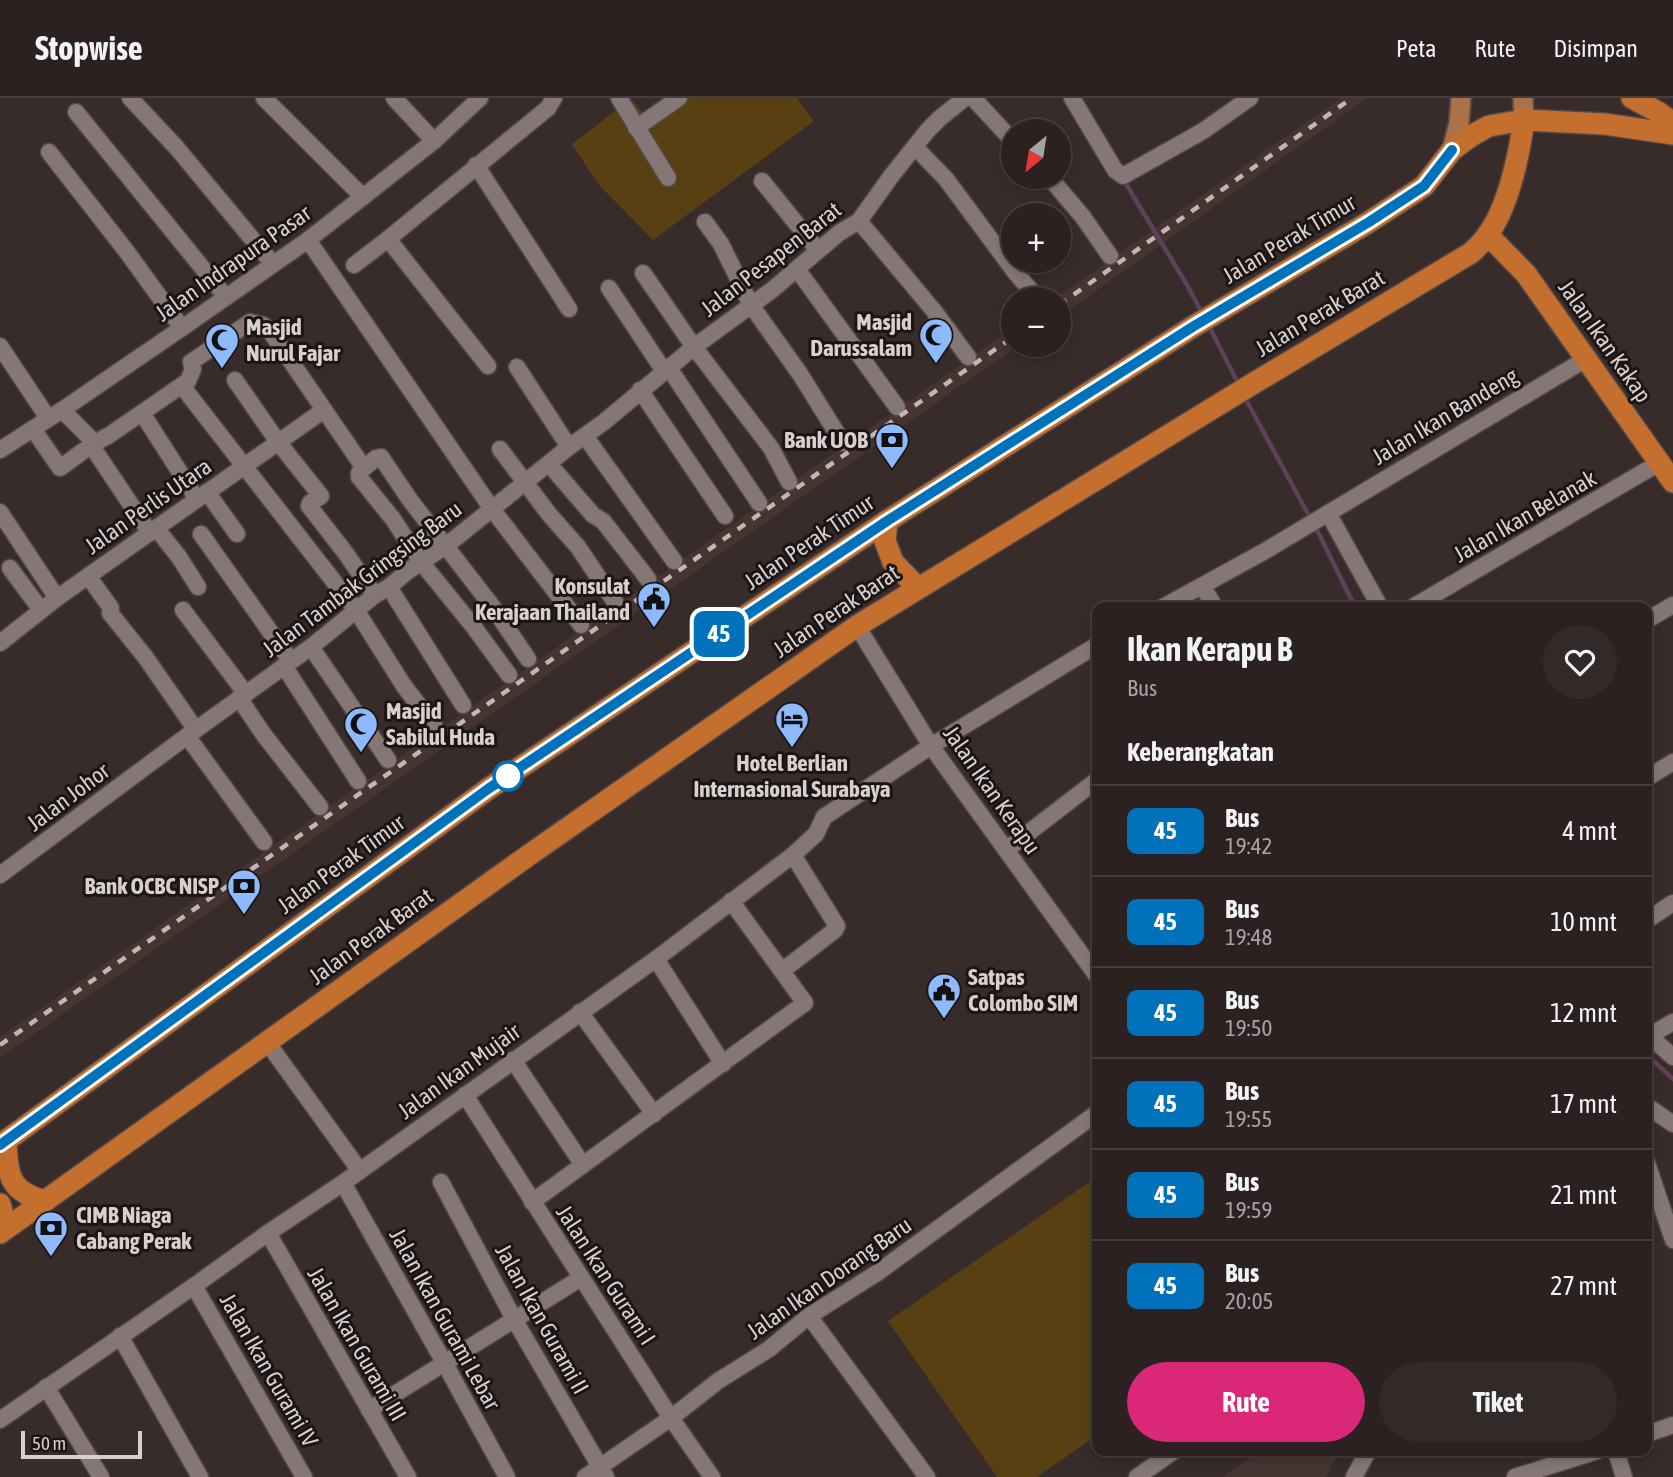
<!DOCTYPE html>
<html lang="id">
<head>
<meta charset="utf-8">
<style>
  body { margin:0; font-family:"Asap Condensed",sans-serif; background:#322929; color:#f1f3f6; height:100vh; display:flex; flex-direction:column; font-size:26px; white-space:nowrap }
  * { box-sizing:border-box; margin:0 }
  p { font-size:23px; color:#a5a3a5 }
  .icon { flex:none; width:38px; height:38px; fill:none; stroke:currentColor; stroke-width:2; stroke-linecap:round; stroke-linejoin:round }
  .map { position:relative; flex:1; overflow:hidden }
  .side { position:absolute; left:1092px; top:504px; width:560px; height:854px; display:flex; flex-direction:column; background:#2a2120; border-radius:14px; box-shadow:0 4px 10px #0003,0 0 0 2px #463e3e }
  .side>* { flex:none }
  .badge { padding:0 14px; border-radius:10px; font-size:24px; line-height:46px }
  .needle { width:46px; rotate:210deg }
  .fabs { position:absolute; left:1001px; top:21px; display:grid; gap:14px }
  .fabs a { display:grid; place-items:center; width:70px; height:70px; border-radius:50%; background:#2a2120; box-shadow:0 4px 10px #0003,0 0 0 2px #463e3e; font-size:35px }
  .scale { position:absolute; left:21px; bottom:18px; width:121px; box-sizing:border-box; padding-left:7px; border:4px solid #d8d0cf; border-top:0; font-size:19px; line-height:24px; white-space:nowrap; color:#d8d0cf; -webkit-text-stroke:5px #1b1615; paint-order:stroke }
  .map>.badge { position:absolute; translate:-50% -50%; box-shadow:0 0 0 4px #fff }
  h2 { padding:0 35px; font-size:26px; line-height:63px }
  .round { display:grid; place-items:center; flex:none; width:74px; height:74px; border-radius:37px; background:#322929 }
  .headline { display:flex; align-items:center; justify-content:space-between; height:119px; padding:0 35px }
  h1 { font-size:33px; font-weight:700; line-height:52px }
  .button { display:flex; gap:14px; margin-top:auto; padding:14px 35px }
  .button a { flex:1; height:80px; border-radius:42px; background:#db2777; color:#fff; font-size:28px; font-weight:700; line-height:80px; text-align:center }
  .button a+a { background:#322929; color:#f1f3f6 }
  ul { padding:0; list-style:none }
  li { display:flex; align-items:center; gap:21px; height:91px; padding:0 35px; border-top:2px solid #463e3e }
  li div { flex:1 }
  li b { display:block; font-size:26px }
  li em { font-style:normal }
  li .badge { min-width:77px; font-weight:700; text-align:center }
  header { display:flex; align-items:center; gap:42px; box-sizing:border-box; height:98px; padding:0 35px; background:#2a2120; border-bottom:2px solid #463e3e }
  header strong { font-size:33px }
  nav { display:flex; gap:38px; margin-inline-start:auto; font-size:24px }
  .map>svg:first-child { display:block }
  .built { fill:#463432 }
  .green { fill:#594013 }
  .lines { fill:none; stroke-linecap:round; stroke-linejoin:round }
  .stream { stroke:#614059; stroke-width:4.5 }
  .minor-casing { stroke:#534948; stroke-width:19 }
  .major-casing { stroke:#534948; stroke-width:23 }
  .highway-casing { stroke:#534948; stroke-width:24 }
  .minor { stroke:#857775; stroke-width:16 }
  .major { stroke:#ab724a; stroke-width:19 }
  .highway { stroke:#c56f2e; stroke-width:21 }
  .rail { stroke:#bfb7b6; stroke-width:4.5; stroke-dasharray:9 9; stroke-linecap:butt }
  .line-casing { stroke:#fff; stroke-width:16 }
  .line { stroke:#0072bc; stroke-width:10 }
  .stop-dot { fill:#fff; stroke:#0072bc; stroke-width:3.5 }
  .labels { text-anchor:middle; stroke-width:6; stroke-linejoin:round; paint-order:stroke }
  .street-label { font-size:23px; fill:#d8d0cf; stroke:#1b1615 }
  .poi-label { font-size:23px; font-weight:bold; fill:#d8d0cf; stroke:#1b1615; text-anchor:end }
</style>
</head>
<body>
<header>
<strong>Stopwise</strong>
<nav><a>Peta</a><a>Rute</a><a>Disimpan</a></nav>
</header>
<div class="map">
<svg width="1673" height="1379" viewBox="0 0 1673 1379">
  <rect width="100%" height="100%" fill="#382c2b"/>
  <!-- built -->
  <g class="built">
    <polygon points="1341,0 1367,0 1059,219 1059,201 1054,201"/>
    <polygon points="1013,230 1013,247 1019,247 0,960 0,939"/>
    <polygon points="1260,1353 1330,1353 1337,1357 1326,1379 1223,1379"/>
  </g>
  <!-- green -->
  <g class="green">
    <polygon points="684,0 797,0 814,23 653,142 598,86 572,46 631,1 649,22"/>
    <polygon points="1097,1079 1097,1337 1037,1379 997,1379 888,1223"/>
  </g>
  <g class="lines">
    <!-- stream -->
    <g class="stream">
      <polyline points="1123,81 1187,187 1202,215"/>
      <polyline points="1208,226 1239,287"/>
      <polyline points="1244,298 1320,438 1355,509"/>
      <polyline points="1647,957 1673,981"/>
    </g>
    <!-- minor casing -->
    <g class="minor-casing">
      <g id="minor">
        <polyline points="130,0 176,49 273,166"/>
        <polyline points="264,0 363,99"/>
        <polyline points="394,0 434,43"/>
        <polyline points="619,0 668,80"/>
        <polyline points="973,0 1013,43"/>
        <polyline points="1072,0 1115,72 1123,78 1203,33 1250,0"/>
        <polyline points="76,14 226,199"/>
        <polyline points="636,30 679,0"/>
        <polyline points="915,49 946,81 1015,174 1038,201"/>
        <polyline points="49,54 127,154 182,230"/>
        <polyline points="476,67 569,211"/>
        <polyline points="1049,79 1083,119 1110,158"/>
        <polyline points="762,83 813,146 816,154"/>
        <polyline points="859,123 934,213 968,259"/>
        <polyline points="705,124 721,146 751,207 800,276 843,345"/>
        <polyline points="388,141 488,268"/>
        <polyline points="308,142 492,411 581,527"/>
        <polyline points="354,167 388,141 548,10 554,0"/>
        <polyline points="797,171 897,309"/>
        <polyline points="643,175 694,249 771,350 789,384"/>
        <polyline points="609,190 664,273"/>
        <polyline points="0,248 48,320"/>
        <polyline points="517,269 569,349"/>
        <polyline points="669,270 759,405"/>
        <polyline points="235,282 278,344 321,398 310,405 309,408 344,453 375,497"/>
        <polyline points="182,288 356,512 404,588 434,627"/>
        <polyline points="640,292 725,418"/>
        <polyline points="62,312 94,344"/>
        <polyline points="142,315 197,401"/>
        <path d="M33 331 60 370C76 359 90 346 108 338L188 283 193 271 191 264 250 224 263 227 270 233 364 370 359 375V379L393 421 421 464 473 528 509 577"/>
        <polyline points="585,338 674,463"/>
        <polyline points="91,347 150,435"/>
        <polyline points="500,351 549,416 578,449 615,504"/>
        <polyline points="0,352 62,312 182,230 308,142 434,43 480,0"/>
        <polyline points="549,366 593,417 603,423 648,481"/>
        <polyline points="364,370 376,360 381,359 410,402 492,508 528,561"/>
        <polyline points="207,394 237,436"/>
        <polyline points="0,414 57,500"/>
        <polyline points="1328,415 1380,509"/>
        <polyline points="156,430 179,459 198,489"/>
        <polyline points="201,436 291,563"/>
        <polyline points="10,470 41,512"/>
        <polyline points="88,478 111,510 110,515 146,560 196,632"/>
        <polyline points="1202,488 1215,509"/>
        <polyline points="389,489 463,607"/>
        <polyline points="1163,509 1265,453 1586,261"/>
        <polyline points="1413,509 1659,365"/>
        <polyline points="183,512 246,596"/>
        <polyline points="1647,522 1673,507"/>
        <polyline points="857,528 931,648 1097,878"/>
        <polyline points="0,545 57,500 324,312"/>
        <polyline points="311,549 388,662"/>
        <polyline points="284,568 358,683"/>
        <polyline points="239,600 264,637 320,709"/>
        <polyline points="187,638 264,744"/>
        <polyline points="1647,680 1673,664"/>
        <polyline points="1006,752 1097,682"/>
        <polyline points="0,777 187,638 311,549 375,497 389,489 408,473 447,447 569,349 604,324 694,249 772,192 839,135 859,123 892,77 928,32 940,20 965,0"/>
        <polyline points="1647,822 1673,805"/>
        <polyline points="656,861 723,966"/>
        <polyline points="782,873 835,832 837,828 793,757"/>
        <polyline points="580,914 654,1016"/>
        <polyline points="1647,936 1673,959"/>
        <polyline points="1649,938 1673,924"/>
        <polyline points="267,944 360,1073"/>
        <polyline points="513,962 583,1067"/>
        <polyline points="465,997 671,1320 712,1379"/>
        <polyline points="1647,1008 1673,1026"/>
        <polyline points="1647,1065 1673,1142"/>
        <polyline points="441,1084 514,1221 606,1379"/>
        <polyline points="343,1085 445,1266 507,1379"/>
        <polyline points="532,1104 805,905 731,803"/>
        <polyline points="268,1135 408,1379"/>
        <polyline points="194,1188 304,1379"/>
        <polyline points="809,1218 927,1379"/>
        <polyline points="120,1238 200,1379"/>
        <polyline points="46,1289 101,1379"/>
        <polyline points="369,1312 581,1180"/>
        <polyline points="0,1322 194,1188 268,1135 343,1085 656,861 793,757 816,736 824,719 931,648 1097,547"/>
        <polyline points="1647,1336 1673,1327"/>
        <polyline points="1616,1353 1624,1379"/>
        <polyline points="585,1379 671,1320 718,1283 769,1251 809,1218 877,1175 1097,1015"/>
        <polyline points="1137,1379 1174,1353"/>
        <polyline points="1354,1379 1368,1353"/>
        <polyline points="1515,1379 1597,1353"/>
      </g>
    </g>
    <!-- major casing -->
    <g class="major-casing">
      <g id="major">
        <polyline points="1523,0 1524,22"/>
        <polyline points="1452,52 1459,25 1461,0"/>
      </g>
    </g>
    <!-- highway casing -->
    <g class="highway-casing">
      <g id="highway">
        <polyline points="1632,0 1658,14 1673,25"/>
        <polyline points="1488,137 1526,176 1673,384"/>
        <polyline points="887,423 885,443 893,464 918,490"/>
        <path d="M6 1043C7 1076 9 1094 45 1103"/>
        <polyline points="0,1047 488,691 887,423 1194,228 1369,124 1424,88 1452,52 1471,38 1489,28 1524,22 1605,26 1673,36"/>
        <polyline points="0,1106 2,1113 0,1123"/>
        <path d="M0 1135 529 757 857 528 1254 285 1471 155C1476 150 1482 145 1486 139 1508 111 1519 57 1524 22"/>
      </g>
    </g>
    <!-- minor -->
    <use href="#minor" class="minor"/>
    <!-- major -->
    <use href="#major" class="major"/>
    <!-- highway -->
    <use href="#highway" class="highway"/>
    <!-- rail -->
    <g class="rail">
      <polyline points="1059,207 1352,0"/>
      <polyline points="0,947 1013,239"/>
    </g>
  </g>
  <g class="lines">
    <!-- line casing -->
    <g class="line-casing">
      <polyline id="line" points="0,1047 488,691 887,423 1194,228 1369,124 1424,88 1452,52"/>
    </g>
    <!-- line -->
    <use href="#line" class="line"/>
  </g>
  <!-- icons -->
  <defs>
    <g id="mosque-pin" transform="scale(1.75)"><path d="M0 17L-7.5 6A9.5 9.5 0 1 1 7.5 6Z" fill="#8eb9fc" stroke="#1b1615"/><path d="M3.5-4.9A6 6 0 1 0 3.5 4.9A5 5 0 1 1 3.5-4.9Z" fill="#111"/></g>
    <g id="bank-pin" transform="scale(1.75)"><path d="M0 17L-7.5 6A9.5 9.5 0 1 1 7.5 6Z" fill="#8eb9fc" stroke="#1b1615"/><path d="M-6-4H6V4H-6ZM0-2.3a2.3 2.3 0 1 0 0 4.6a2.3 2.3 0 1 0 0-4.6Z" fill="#111"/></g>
    <g id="civic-pin" transform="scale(1.75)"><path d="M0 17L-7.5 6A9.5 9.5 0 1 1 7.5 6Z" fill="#8eb9fc" stroke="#1b1615"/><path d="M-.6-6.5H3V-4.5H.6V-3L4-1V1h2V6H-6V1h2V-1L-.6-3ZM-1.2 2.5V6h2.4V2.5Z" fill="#111"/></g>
    <g id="hotel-pin" transform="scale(1.75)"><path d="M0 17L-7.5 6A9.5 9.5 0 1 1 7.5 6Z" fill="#8eb9fc" stroke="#1b1615"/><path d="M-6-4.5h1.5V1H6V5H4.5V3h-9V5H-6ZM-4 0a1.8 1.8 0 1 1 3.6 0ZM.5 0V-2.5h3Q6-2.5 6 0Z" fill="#111"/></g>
  </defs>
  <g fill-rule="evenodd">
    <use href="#mosque-pin" x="936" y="237"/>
    <use href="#mosque-pin" x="222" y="242"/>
    <use href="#bank-pin" x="892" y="342"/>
    <use href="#civic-pin" x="654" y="501"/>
    <use href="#hotel-pin" x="792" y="621"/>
    <use href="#mosque-pin" x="361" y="626"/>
    <use href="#bank-pin" x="244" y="788"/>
    <use href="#civic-pin" x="944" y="892"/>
    <use href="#bank-pin" x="51" y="1130"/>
  </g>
  <!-- markers -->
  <circle class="stop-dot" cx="508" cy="678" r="14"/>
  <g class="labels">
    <!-- street labels -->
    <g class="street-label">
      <text transform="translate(1289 141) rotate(-31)" y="8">Jalan Perak Timur</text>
      <text transform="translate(771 161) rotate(-38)" y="8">Jalan Pesapen Barat</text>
      <text transform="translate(233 165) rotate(-35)" y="8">Jalan Indrapura Pasar</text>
      <text transform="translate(1320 215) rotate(-31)" y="8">Jalan Perak Barat</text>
      <text transform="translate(1605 243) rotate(55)" y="8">Jalan Ikan Kakap</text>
      <text transform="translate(1445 318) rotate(-31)" y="8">Jalan Ikan Bandeng</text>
      <text transform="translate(148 408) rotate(-35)" y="8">Jalan Perlis Utara</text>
      <text transform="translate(1525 418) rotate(-30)" y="8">Jalan Ikan Belanak</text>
      <text transform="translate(809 444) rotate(-34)" y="8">Jalan Perak Timur</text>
      <text transform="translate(362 481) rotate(-37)" y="8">Jalan Tambak Gringsing Baru</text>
      <text transform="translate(836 513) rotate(-34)" y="8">Jalan Perak Barat</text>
      <text transform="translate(992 692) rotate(55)" y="8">Jalan Ikan Kerapu</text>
      <text transform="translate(68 699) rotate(-37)" y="8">Jalan Johor</text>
      <text transform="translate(341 766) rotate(-36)" y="8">Jalan Perak Timur</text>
      <text transform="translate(371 838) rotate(-36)" y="8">Jalan Perak Barat</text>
      <text transform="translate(459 973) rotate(-36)" y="8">Jalan Ikan Mujair</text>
      <text transform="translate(606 1177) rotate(57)" y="8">Jalan Ikan Gurami I</text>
      <text transform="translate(829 1180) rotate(-35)" y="8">Jalan Ikan Dorang Baru</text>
      <text transform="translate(445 1221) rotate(61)" y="8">Jalan Ikan Gurami Lebar</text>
      <text transform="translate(542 1221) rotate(61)" y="8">Jalan Ikan Gurami II</text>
      <text transform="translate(357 1246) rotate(60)" y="8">Jalan Ikan Gurami III</text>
      <text transform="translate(269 1272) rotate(60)" y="8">Jalan Ikan Gurami IV</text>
    </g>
    <!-- poi labels -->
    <g class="poi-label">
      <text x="912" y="232">Masjid<tspan x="912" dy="26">Darussalam</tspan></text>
      <text x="246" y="237" text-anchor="start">Masjid<tspan x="246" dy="26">Nurul Fajar</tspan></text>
      <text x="868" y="350">Bank UOB</text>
      <text x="630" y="496">Konsulat<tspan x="630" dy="26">Kerajaan Thailand</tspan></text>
      <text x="386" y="621" text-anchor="start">Masjid<tspan x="386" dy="26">Sabilul Huda</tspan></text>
      <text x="792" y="673" text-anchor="middle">Hotel Berlian<tspan x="792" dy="26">Internasional Surabaya</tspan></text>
      <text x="219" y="796">Bank OCBC NISP</text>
      <text x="968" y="887" text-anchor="start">Satpas<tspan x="968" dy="26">Colombo SIM</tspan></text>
      <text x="76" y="1125" text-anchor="start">CIMB Niaga<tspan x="76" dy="26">Cabang Perak</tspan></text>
    </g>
  </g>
</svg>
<div class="fabs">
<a><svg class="needle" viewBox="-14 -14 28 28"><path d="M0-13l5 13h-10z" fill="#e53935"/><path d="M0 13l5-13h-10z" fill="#a5a3a5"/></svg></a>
<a>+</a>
<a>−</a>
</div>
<div class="scale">50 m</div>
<b class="badge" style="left:719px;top:536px;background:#0072bc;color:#fff">45</b>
<section class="side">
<div class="headline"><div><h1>Ikan Kerapu B</h1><p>Bus</p></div><a class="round"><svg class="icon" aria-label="heart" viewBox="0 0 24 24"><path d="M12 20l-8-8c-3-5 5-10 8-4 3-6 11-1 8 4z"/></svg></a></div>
<h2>Keberangkatan</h2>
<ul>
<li><span class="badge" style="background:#0072bc;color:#fff">45</span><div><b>Bus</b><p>19:42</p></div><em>4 mnt</em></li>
<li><span class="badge" style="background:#0072bc;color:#fff">45</span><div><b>Bus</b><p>19:48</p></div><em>10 mnt</em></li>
<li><span class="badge" style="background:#0072bc;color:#fff">45</span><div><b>Bus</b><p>19:50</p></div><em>12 mnt</em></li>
<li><span class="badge" style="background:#0072bc;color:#fff">45</span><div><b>Bus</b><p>19:55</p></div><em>17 mnt</em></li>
<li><span class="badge" style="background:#0072bc;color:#fff">45</span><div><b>Bus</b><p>19:59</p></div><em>21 mnt</em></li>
<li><span class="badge" style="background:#0072bc;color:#fff">45</span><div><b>Bus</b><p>20:05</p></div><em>27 mnt</em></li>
</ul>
<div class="button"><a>Rute</a><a>Tiket</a></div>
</section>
</div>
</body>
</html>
